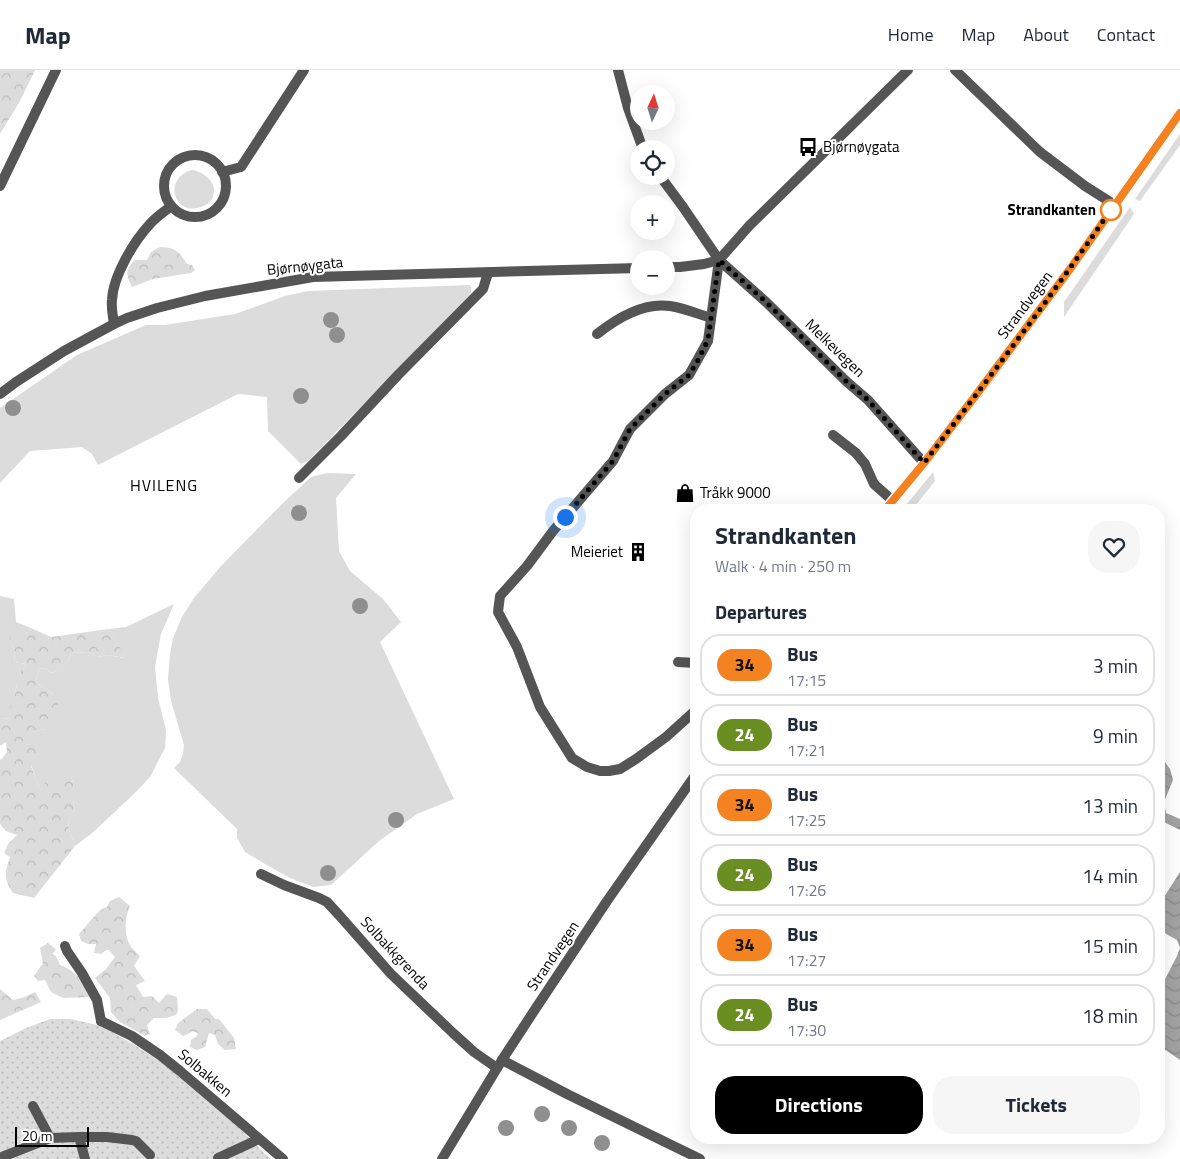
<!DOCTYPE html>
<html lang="en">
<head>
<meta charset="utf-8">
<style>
  body { margin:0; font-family:"Titillium Web",sans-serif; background:#f6f6f7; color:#1f2937; height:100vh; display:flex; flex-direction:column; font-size:19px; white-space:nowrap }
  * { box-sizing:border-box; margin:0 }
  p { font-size:16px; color:#747a83 }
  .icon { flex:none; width:28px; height:28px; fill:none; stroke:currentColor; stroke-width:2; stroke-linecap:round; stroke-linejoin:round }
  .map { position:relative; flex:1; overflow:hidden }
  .panel { position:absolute; left:690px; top:434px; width:475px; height:640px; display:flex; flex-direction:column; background:#fff; border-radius:20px; box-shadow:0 5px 20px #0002 }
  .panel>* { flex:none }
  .badge { padding:0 10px; border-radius:16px; font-size:18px; line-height:32px }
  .needle { width:32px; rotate:4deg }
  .tools { position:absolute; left:630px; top:15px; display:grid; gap:10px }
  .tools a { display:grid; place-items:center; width:45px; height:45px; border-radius:50%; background:#fff; box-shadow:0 5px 20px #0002; font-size:25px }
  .scale { position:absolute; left:15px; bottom:12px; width:74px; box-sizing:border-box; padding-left:5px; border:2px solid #000; border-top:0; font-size:14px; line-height:18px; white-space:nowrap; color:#000; -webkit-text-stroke:4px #fff; paint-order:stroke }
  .you { position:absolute; width:25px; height:25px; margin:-12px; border:4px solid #fff; border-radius:50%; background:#1a73e8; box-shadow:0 0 0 8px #1a73e833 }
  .map>.badge { position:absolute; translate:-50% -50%; box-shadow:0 0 0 2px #fff }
  h2 { padding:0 25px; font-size:19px; line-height:45px }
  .round { display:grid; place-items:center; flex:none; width:52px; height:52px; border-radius:20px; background:#f6f6f7 }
  .summary { display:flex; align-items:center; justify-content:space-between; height:85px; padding:0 25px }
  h1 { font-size:24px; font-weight:700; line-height:38px }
  .button { display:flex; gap:10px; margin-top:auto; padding:10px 25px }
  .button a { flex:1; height:58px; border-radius:20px; background:#000; color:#fff; font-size:20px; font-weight:700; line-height:58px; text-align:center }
  .button a+a { background:#f6f6f7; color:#1f2937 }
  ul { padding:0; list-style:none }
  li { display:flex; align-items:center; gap:15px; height:62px; margin:0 10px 8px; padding:0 15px; border:2px solid #e0e1e3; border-radius:20px }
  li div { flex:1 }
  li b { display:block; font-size:19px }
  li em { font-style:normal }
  li .badge { min-width:55px; font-weight:700; text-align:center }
  header { display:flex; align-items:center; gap:30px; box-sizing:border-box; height:70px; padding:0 25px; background:#fff; border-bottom:1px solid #e0e1e3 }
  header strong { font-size:24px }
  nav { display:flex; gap:28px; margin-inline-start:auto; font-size:18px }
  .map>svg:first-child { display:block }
  .grass { fill:#dcdcdc }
  .forest { fill:url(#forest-crowns) }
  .park { fill:url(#park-dots) }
  .water { fill:url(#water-waves) }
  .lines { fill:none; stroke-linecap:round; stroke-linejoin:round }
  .service { stroke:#555; stroke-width:10 }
  .minor { stroke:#555; stroke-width:10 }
  .tertiary { stroke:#555; stroke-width:10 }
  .tree { fill:#8f8f8f }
  .line-casing { stroke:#fff; stroke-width:11 }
  .line { stroke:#f58220; stroke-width:8 }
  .walk { stroke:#000; stroke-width:5; stroke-dasharray:0 9 }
  .stop-dot { fill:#fff; stroke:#f58220; stroke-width:2.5 }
  .labels { text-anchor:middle; stroke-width:4; stroke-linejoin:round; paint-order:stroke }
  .poi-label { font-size:15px; fill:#000; stroke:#fff; text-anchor:start }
  .stop-label { font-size:15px; font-weight:bold; fill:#000; stroke:#fff; text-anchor:end }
  .street-label { font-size:15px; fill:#000; stroke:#fff }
  .neighbourhood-label { font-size:16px; letter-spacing:1px; fill:#000; stroke:#fff }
</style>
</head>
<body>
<header>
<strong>Map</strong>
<nav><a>Home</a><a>Map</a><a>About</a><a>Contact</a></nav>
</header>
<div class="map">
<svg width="1180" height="1089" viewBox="0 0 1180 1089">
  <defs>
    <pattern id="forest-crowns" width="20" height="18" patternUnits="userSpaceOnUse" patternTransform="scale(1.25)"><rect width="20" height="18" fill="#dcdcdc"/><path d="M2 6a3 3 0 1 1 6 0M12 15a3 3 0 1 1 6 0" fill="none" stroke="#bbb"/></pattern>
    <pattern id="park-dots" width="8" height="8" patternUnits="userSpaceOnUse" patternTransform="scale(1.25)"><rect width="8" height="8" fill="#dcdcdc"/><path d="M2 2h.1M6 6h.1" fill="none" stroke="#bbb" stroke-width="1.8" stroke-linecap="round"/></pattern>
    <pattern id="water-waves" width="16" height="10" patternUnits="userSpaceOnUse" patternTransform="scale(1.25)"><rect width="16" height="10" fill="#a3a3a3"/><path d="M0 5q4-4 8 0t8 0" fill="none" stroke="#8b8b8b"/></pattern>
  </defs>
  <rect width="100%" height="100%" fill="#fff"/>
  <!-- grass -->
  <g class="grass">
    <polygon points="1180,64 1180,75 1140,131 1135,129"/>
    <path d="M191 100C204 101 220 114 212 129 210 132 207 135 203 136 176 149 161 110 191 100Z"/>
    <polygon points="1130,137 1134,144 1064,247 1064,232"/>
    <polygon points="469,215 471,217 471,223 468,227 308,391 301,394 268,361 267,327 238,324 98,395 92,384 82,377 30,381 0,413 0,338 77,285 146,255 165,255 235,244 285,226 308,221"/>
    <polygon points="933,402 935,411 912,440 902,440"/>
    <polygon points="328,403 356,404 336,428 339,481 350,501 383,529 401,552 380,572 454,729 417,744 379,771 331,815 313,817 290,808 265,794 245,782 237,768 237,759 174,698 180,692 183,684 184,675 171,631 168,609 170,584 173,568 182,547 194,528 221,496 283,433 310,408 314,406"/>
    <path d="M0 526 14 529 16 552 31 558 26 564 9 567 14 581 15 592 26 594C14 614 14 626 14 648L0 649Z"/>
    <path d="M174 534 161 564 155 597 158 628 166 660 165 678 150 707 136 722 91 764 75 776 69 760 68 750 75 739 73 730 74 717 71 706 65 707 39 718 31 695 33 690 26 663 45 659 54 625 42 617 36 611 39 599 45 598 52 603C63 598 68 595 71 583L88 582 99 587 107 585 125 588 109 559 126 557Z"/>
  </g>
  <!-- forest -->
  <g class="forest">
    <polygon points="0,0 35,0 20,31 0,64"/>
    <path d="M160 177C176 177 179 182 187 194L192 195 195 200 191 203 153 209 132 217C126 206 125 199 135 190H147L151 182Z"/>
    <path d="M31 558 51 567 109 559 126 588 107 585 99 587 88 582 71 583C67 596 64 598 52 603L45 598 39 599 36 611 42 617 54 625 59 637 58 647 45 659 27 663 34 667 41 676 31 696 39 718 54 704 65 707 69 703 71 706 74 717 77 718 73 730 75 739 68 750 69 760 75 776 34 828 13 823C3 808 5 803 10 787L4 783 8 774 17 765 6 761 0 754V689L1 690 7 682 6 672 0 676V649L13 648 10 642V634L14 629 18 607 26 594 15 592 14 581 9 567 17 560 26 564Z"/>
    <path d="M119 827 130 836C125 846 124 864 129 873 131 878 136 882 140 886L134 896 145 911 136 915 143 927 152 926 159 933 167 924 177 927 178 941 176 945 166 948H154L147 955 150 964 145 966 120 952 111 942 110 928 95 908 106 899 115 887 109 880H106L101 884 94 883 96 874H88L81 871 79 864 100 840 107 837 110 831Z"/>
    <path d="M48 873 56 879 52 884 56 886 60 895C77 901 83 913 93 927L63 928 51 922 45 910 38 911 34 906 43 893 40 878Z"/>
    <polygon points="0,919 13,930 25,927 35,922 41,932 0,950"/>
    <polygon points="197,939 207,939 215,949 219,949 234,968 236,979 225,980 218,974 215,965 209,963 205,977 197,980 190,977 191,970 197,966 198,963 192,961 188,964 183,966 175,960 178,953"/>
  </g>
  <!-- park -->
  <polygon class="park" points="50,949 70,949 102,956 135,975 176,1002 225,1044 265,1084 271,1089 0,1089 0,971 26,958"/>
  <!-- water -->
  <g class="water">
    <polygon points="1159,686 1163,689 1170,699 1173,710 1164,732 1166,743 1180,749 1180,760 1162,751 1159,753"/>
    <polygon points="1180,802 1180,990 1164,979 1159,973 1159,921 1177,886 1180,878 1177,870 1159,860 1159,835"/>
  </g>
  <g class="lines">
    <!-- service -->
    <g class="service">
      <circle cx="195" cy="116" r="31"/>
      <polyline points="222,102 241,97 304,0"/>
      <path d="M114 254C113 246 111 238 112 230 113 206 134 171 150 154 156 147 164 142 171 136"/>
      <path d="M597 264C617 248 643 232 670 236 684 238 698 244 711 248"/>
      <polyline points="833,365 856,383 865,394 874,414 893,431"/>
      <polyline points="299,408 341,366 398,305 483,219 488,203"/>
      <polyline points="678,592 696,593"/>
      <polyline points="696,640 666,667 636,689 620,699 609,701 600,701 587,697 572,688 540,637 517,577 498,542 500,526 527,496 553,461 613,391 630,359 665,324 689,305 708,271 719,190"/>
      <polyline points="65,876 67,881 82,903 97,930 101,951"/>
      <polyline points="502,990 569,1025 700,1089"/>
      <polyline points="33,1036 50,1068"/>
      <polyline points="79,1067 85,1089"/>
      <polyline points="218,1088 259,1069"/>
      <polyline points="0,1089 2,1087 50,1068 79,1067 107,1067 132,1070 136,1071 150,1085"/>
    </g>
    <!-- minor -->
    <g class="minor">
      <polyline points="618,0 628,38 643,79"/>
      <polyline points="955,0 1040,82 1085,116 1115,135"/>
      <polyline points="660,106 683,137 719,190"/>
      <polyline points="261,804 284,815 319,828 327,832 339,845 391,904 453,963 474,982 497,998"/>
      <polyline points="101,951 132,966 160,985 180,1001 283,1089"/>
    </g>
    <!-- tertiary -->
    <g class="tertiary">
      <polyline points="0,116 56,0"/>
      <polyline points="719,190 766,232 847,312 868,330 924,393"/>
      <polyline points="666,197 680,197 704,194 719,190 749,156 908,0"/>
      <polyline points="0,324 16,312 64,281 114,254 127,248 157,238 205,226 313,207 639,198"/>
      <polyline points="885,440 924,393 987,311 1070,199 1180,43"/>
      <polyline points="442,1089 502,990 532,944 607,831 696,704"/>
    </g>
  </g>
  <!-- trees -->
  <g class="tree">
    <circle cx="331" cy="250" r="8"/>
    <circle cx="337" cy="265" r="8"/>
    <circle cx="301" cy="326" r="8"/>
    <circle cx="13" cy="338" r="8"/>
    <circle cx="299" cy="443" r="8"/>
    <circle cx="360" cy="536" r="8"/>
    <circle cx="396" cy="750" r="8"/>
    <circle cx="328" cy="803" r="8"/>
    <circle cx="542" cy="1044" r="8"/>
    <circle cx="506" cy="1058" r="8"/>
    <circle cx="569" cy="1058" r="8"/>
    <circle cx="602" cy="1073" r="8"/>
  </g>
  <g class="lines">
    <!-- line casing -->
    <g class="line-casing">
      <polyline id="line" points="885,440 924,393 976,325 1070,199 1180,43"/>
    </g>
    <!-- line -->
    <use href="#line" class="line"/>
    <!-- walk -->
    <path class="walk" d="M565 447 613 391 630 359 665 324 689 305 698 290 708 270 719 190 766 232 847 312 868 330 924 393C989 308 1054 223 1115 134L1111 140"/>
  </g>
  <!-- icons -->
  <defs>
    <g id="bus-bare" transform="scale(1.5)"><path d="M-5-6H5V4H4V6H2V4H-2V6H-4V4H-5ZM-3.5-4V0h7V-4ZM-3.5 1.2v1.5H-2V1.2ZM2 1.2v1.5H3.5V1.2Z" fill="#000" stroke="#fff" stroke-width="2.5" paint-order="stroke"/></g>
    <g id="shop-bare" transform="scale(1.5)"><path d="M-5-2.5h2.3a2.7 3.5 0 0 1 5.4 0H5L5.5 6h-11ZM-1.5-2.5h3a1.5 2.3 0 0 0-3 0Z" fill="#000" stroke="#fff" stroke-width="2.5" paint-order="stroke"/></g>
    <g id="building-bare" transform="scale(1.5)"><path d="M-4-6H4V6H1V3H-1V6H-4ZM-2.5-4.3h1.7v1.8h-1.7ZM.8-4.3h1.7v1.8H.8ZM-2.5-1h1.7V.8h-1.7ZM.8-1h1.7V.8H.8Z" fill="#000" stroke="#fff" stroke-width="2.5" paint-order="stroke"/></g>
  </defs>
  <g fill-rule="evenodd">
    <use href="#bus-bare" x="808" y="77"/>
    <use href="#shop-bare" x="685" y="423"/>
    <use href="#building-bare" x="638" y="482"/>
  </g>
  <!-- markers -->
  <circle class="stop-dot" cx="1111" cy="140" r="10"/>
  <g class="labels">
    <!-- poi labels -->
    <g class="poi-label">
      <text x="823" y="82">Bjørnøygata</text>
      <text x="700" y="428">Tråkk 9000</text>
      <text x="623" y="487" text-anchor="end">Meieriet</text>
    </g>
    <!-- stop labels -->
    <g class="stop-label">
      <text x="1096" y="145">Strandkanten</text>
    </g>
    <!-- street labels -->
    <g class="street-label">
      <text transform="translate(305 196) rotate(-6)" y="5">Bjørnøygata</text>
      <text transform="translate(1025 235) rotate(-53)" y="5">Strandvegen</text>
      <text transform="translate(835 278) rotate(44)" y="5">Melkevegen</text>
      <text transform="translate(395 883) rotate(47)" y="5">Solbakkgrenda</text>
      <text transform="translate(553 886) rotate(-56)" y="5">Strandvegen</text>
      <text transform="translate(205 1003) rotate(40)" y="5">Solbakken</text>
    </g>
    <!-- neighbourhood labels -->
    <g class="neighbourhood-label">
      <text x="164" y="421">HVILENG</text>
    </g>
  </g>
</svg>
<div class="tools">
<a><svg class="needle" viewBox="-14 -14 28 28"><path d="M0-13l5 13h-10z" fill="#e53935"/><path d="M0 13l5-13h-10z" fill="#747a83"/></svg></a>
<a><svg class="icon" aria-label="locate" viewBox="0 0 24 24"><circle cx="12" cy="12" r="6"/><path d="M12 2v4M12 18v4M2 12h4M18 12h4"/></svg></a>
<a>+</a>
<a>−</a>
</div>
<div class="scale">20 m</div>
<div class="you" style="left:565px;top:447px"></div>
<section class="panel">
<div class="summary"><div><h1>Strandkanten</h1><p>Walk · 4 min · 250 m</p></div><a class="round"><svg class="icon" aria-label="heart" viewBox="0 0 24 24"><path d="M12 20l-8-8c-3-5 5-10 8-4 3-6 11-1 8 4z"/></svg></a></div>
<h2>Departures</h2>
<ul>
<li><span class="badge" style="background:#f58220;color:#111">34</span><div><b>Bus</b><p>17:15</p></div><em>3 min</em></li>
<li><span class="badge" style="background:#6b8e23;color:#fff">24</span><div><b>Bus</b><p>17:21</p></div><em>9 min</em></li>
<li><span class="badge" style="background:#f58220;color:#111">34</span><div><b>Bus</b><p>17:25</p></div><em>13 min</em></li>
<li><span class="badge" style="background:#6b8e23;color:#fff">24</span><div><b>Bus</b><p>17:26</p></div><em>14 min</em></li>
<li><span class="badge" style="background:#f58220;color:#111">34</span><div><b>Bus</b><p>17:27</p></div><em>15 min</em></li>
<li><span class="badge" style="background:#6b8e23;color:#fff">24</span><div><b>Bus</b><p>17:30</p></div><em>18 min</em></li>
</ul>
<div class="button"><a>Directions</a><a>Tickets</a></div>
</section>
</div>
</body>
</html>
